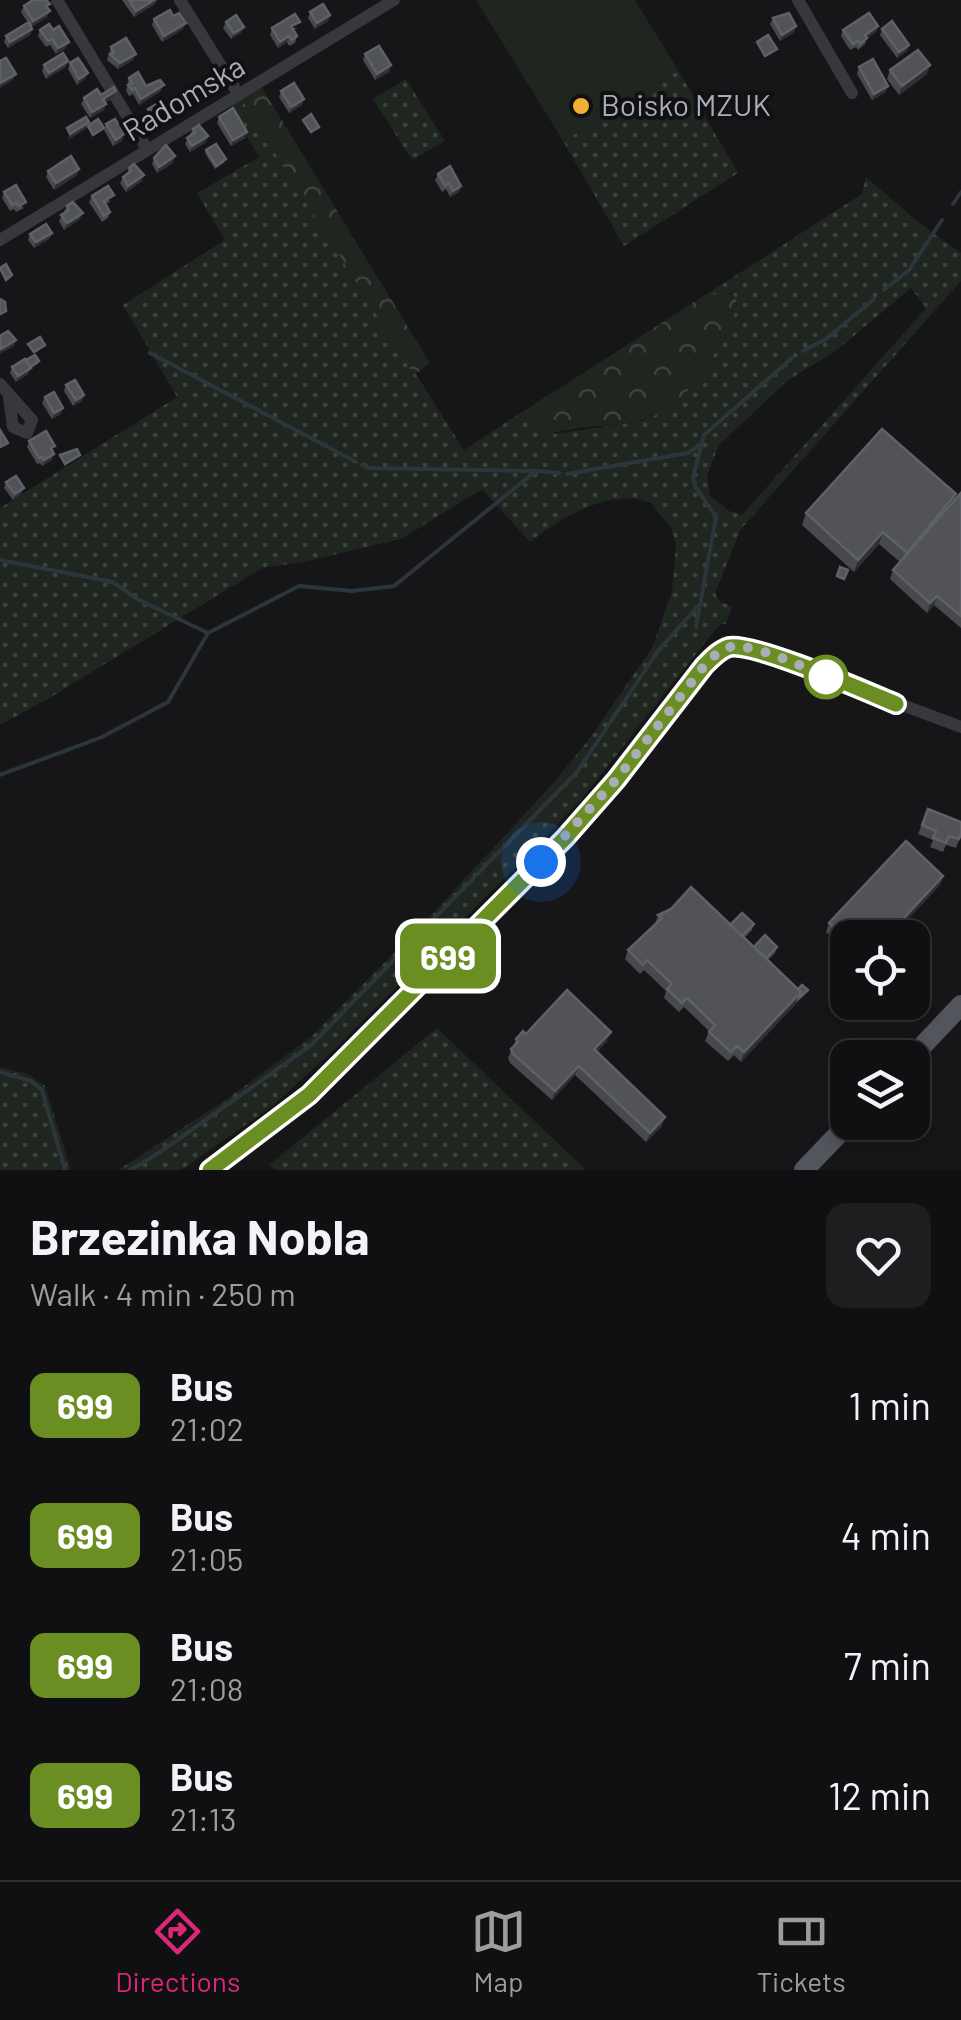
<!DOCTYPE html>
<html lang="en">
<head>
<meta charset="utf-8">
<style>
  body { margin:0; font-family:Barlow,sans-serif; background:#1e1e20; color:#f1f3f6; height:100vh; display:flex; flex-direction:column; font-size:38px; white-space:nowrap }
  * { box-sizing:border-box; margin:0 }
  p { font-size:32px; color:#9c9d9f }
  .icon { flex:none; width:55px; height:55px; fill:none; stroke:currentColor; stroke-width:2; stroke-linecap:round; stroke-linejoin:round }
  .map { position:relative; height:1170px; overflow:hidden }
  .drawer { display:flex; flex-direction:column; background:#101012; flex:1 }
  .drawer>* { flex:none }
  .badge { padding:0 20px; border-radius:15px; font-size:35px; line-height:65px }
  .tools { position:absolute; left:830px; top:920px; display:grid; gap:20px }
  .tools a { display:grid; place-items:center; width:100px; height:100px; border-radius:20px; background:#101012; box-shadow:0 5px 15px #0003,0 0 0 2px #303032; font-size:50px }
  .you { position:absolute; width:50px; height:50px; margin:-25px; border:8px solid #fff; border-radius:50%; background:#1a73e8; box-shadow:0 0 0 15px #1a73e833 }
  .map>.badge { position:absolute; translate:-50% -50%; box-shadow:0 0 0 5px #fff }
  .round { display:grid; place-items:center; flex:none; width:105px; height:105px; border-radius:20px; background:#1e1e20 }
  .head { display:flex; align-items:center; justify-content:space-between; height:170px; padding:0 30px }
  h1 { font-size:48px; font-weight:700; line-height:75px }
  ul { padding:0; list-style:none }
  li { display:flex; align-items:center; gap:30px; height:130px; padding:0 30px }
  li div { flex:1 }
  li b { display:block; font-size:38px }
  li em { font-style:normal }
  li .badge { min-width:110px; font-weight:700; text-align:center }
  .menu { display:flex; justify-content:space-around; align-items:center; height:140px; border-top:2px solid #303032; background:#101012; font-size:28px; color:#9c9d9f }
  .menu a { display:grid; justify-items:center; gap:5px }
  .menu .selected { color:#db2777 }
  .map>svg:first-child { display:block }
  .grass { fill:url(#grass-dots); fill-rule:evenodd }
  .forest { fill:url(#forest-crowns) }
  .garden { fill:#1e261f }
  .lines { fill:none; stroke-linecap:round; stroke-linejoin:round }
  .stream { stroke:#2c353c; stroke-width:4 }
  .minor { stroke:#37383d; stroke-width:12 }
  .primary { stroke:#53555c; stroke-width:20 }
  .wall { fill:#47494d }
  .shaded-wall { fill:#2f3033 }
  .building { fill:#525359; stroke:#5f6168; stroke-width:2.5 }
  .line-casing { stroke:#fff; stroke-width:22 }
  .line { stroke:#6b8e23; stroke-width:15 }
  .walk { stroke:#a8adb8; stroke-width:10; stroke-dasharray:0 18 }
  .poi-dot { fill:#f2b134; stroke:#111113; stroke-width:4 }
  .stop-dot { fill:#fff; stroke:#6b8e23; stroke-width:5 }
  .labels { text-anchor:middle; stroke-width:8; stroke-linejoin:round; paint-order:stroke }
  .street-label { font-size:30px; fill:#a8adb8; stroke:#111113 }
  .poi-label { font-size:30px; fill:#a8adb8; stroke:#111113; text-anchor:start }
</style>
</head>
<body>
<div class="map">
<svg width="961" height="1170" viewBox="0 0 961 1170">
  <defs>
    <pattern id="grass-dots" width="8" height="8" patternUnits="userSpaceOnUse" patternTransform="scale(2.5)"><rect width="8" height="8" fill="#1e261f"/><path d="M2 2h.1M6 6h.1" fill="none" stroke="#3c433d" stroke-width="1.8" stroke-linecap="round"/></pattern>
    <pattern id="forest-crowns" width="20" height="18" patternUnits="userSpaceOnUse" patternTransform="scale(2.5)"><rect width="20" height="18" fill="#1e261f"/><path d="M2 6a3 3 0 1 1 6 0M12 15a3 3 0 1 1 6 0" fill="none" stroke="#3c433d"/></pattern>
  </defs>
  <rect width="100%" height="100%" fill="#161618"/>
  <!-- grass -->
  <g class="grass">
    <polygon points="678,70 738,173 624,246 563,141"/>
    <polygon points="406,79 445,141 412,160 373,99"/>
    <path d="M239 95 464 450 533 405 529 417 555 434 641 421 660 413 737 305 732 292 699 299 862 194 866 177 922 225 961 253V281L741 529 715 593 720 602 732 606 726 624H721L707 640 581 800 554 828 335 1049 270 1108 181 1170H118L230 1097 312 1036 435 911 556 780 590 738 652 648 672 592 676 544 671 528 651 503C611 487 560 518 530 542L482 489 401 539 308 561 262 568 51 697 0 725V508L177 397 123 305 225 240 197 193 259 157 226 102ZM911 288 926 308 742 515 729 511 710 496 707 476 719 445 787 381 837 350Z"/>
    <polygon points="437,1028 586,1170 275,1170 269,1165"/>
    <polygon points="0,1067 28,1074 45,1086 71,1170 0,1170"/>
  </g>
  <!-- forest -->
  <g class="forest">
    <polygon points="259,83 430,363 414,375 239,95"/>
    <path d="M725 291 736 297C738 316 727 331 718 347 704 373 688 396 662 411 637 426 613 424 586 427 566 429 518 446 533 405L699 299Z"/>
  </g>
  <!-- garden -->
  <polygon class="garden" points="476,0 635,0 678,70 563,141"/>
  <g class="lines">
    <!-- stream -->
    <g class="stream">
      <polyline points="953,204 961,192"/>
      <polyline points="884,290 909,270 942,220"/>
      <polyline points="803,351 826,339 874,299"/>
      <polyline points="150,353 356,462"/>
      <polyline points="362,465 368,468 536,471"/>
      <polyline points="567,474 688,453 701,444"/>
      <polyline points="0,560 113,582 137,599 208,633 299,586 352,591 394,586 531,475 539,471 559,473"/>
      <polyline points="696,627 716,517 695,486 693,477 704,435 792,358"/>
      <polyline points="0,775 102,737 168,702 208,633"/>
      <polyline points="0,1072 31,1081 42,1090 65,1170"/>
      <polyline points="130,1170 159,1153 310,1046 577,772 658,651 699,605"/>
    </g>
    <!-- minor -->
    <g class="minor">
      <polyline points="57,0 147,149"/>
      <polyline points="180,0 239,95"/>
      <polyline points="798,0 852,93"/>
      <polyline points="0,240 394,0"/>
      <polyline points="0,384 32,420 27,433 13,427 9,398"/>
      <path d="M210 1170 309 1095 565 838 616 780 704 666C719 649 732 645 754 650L961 727"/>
    </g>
    <!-- primary -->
    <g class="primary">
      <polyline points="911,1058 961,1005"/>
      <polyline points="804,1170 850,1122"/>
    </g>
  </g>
  <!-- wall -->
  <g class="wall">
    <polygon points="122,0 157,0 155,4 134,17"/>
    <polygon points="24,6 48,9 47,17 31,27 32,29 30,35 8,48 4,42 6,36 28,23 21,12"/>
    <polygon points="310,12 330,15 328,21 315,29 308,18"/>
    <polygon points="773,18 796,26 794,32 780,41 770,24"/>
    <polygon points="154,19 183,29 162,42 152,25"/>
    <polygon points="226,22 241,33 231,39 223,28"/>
    <polygon points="878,26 876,32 867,38 865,44 858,50 856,47 850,50 841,36 843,30"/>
    <polygon points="272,28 298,28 293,30 297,36 295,43 289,46 287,42 278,48 270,35"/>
    <polygon points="882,29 909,45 907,51 897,58 880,35"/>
    <polygon points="40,30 66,48 56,54 50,45 46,47 38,36"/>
    <polygon points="111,47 133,60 118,69 107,60"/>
    <polygon points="365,54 391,65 389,72 375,80 363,60"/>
    <polygon points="68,61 66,67 46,79 42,71 44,65"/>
    <polygon points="70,63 88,73 85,79 77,85 68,69"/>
    <polygon points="859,67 886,92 872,100 857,74"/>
    <polygon points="890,70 927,74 899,95 887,79"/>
    <polygon points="129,78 146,86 161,91 139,105 133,94 129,96 126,91"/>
    <polygon points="116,91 114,97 105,103 104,110 90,118 81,104 84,98"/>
    <polygon points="281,91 304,99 302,105 289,113 279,97"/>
    <polygon points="148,109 170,116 168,122 154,130 151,125 147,127 144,121"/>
    <polygon points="219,117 245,138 231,146 217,123"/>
    <polygon points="106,124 118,124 125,127 122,141 113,146 104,130"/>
    <polygon points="193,129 208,136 206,142 190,152 185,144"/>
    <polygon points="206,150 225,162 215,169 205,153"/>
    <polygon points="154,158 173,163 157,173 152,164"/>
    <polygon points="129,168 142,181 126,192 120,183 123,177 127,174"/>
    <polygon points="79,169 77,175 54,190 46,177 48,171"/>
    <polygon points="438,174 461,186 459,192 450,197 446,189 442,192 435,180"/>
    <polygon points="4,192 24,208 16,212 14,209 10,211 2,198"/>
    <polygon points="92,196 111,201 106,204 110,212 108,218 102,222 89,202"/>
    <polygon points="67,206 80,219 64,230 59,221"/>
    <polygon points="52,233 49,239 34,248 28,240 30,234"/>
    <polygon points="26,360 38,364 30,369 28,374 16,382 10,373 12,367"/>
    <polygon points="66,385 82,401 73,406 64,391"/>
    <polygon points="45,397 61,414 52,419 42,403"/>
    <polygon points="29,441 53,451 52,460 42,466 40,463 37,464 27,447"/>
    <polygon points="6,482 21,494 13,500 4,488"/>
    <polygon points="961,493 961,628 934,605 927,613 890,579 893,570 900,562 879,544 854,572 802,525 806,513 954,501"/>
    <polygon points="928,809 961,835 956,848 946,845 943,852 930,847 933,840 918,834"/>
    <polygon points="943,876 940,885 890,938 848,938 848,952 826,932 829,923"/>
    <polygon points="658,915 730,925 754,924 752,930 744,938 754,947 777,947 775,953 768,960 798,989 808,990 806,993 741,1062 734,1055 728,1061 705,1041 709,1031 684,1007 679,1012 664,998 666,991 644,970 640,974 625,959 628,950 655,924"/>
    <polygon points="526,1034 607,1041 597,1052 662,1126 646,1142 575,1075 552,1100 510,1063 508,1058 516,1039"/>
  </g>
  <!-- shaded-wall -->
  <g class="shaded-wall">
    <polygon points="154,0 157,0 155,4 134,17 136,11"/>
    <polygon points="50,11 47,17 31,27 33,21"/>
    <polygon points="330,15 328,21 315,29 317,23"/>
    <polygon points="186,23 183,29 162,42 164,36"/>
    <polygon points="796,26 794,32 780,41 782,35"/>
    <polygon points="878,26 876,32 863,41 865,35"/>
    <polygon points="244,27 241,33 231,39 234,33"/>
    <polygon points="32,29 30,35 8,48 10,42"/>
    <polygon points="289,36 287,42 278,48 280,42"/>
    <polygon points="69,42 66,48 56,54 58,48"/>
    <polygon points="909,45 907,51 897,58 899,52"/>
    <polygon points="136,54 133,60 118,69 120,63"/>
    <polygon points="68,61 66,67 46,79 49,73"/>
    <polygon points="391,65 389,72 375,80 377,74"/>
    <polygon points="930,65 927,74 899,95 902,86"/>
    <polygon points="88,73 85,79 77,85 79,79"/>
    <polygon points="16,74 13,80 0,88 0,83"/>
    <polygon points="164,85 161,91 139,105 141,99"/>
    <polygon points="888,86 886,92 872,100 874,94"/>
    <polygon points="116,91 114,97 101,105 103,99"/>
    <polygon points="304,99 302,105 289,113 291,107"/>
    <polygon points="106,104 104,110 90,118 92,112"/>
    <polygon points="170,116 168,122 154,130 156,124"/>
    <polygon points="89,122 87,128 68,140 70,134"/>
    <polygon points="247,132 245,138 231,146 233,140"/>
    <polygon points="124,134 122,141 113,146 116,140"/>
    <polygon points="208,136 206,142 190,152 192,146"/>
    <polygon points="175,156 173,163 157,173 159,167"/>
    <polygon points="79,169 77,175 54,190 56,183"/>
    <polygon points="144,175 142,181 126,192 128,186"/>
    <polygon points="461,186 459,192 450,197 453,191"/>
    <polygon points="83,213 80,219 64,230 67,223"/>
    <polygon points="52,233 49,239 34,248 36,242"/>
    <polygon points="16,340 14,346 0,354 1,349"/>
    <polygon points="39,361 38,364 30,369 28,374 16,382 18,376"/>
    <polygon points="84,395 82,401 73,406 76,400"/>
    <polygon points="63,408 61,414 52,419 54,413"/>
    <polygon points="54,454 52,460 42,466 44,460"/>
    <polygon points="24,488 21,494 13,500 15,494"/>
    <polygon points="956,494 952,506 902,565 907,553"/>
    <polygon points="883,532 879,544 854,572 858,560"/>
    <polygon points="937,596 934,605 927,613 930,603"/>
    <polygon points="943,876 940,885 890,938 885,938"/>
    <polygon points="808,990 806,993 741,1062 744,1052 801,992"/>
    <polygon points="611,1032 607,1041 591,1058 594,1049"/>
    <polygon points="579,1066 575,1075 552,1100 555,1091"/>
    <polygon points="665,1117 662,1126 646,1142 650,1133"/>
  </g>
  <!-- building -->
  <g class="building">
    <polygon points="33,0 46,0 50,4 46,6 50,11 33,21 24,6"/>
    <polygon points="129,0 154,0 136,11"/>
    <polygon points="323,4 330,15 317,23 310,12"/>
    <polygon points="170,10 173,16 179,13 186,23 164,36 154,19"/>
    <polygon points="789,13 796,26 782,35 773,18"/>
    <polygon points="869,13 878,26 865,35 867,38 860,44 858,41 853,44 843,30"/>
    <polygon points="295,14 300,22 291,26 297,36 292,40 289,36 280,42 272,28"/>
    <polygon points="236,15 244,27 234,33 226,22"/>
    <polygon points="892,21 909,45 899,52 882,29"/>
    <polygon points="29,22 32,29 10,42 6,36"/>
    <polygon points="49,24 53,30 59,26 69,42 58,48 52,39 48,41 40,30"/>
    <polygon points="768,35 777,49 765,56 757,42"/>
    <polygon points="126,38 136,54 120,63 110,54 114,52 111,47"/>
    <polygon points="379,46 391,65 377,74 365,54"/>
    <polygon points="918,50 930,65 902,86 890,70"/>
    <polygon points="63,53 68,61 49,73 44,65"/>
    <polygon points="6,58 16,74 0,83 0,61"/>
    <polygon points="78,58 88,73 79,79 70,63"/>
    <polygon points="873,59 888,86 874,94 859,67"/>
    <polygon points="138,72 146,86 160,80 164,85 141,99 135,88 132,90 128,85 132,83 129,78"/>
    <polygon points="294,83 304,99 291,107 281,91"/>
    <polygon points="114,87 116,91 103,99 106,104 92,112 84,98 97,89 101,95"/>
    <polygon points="162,101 170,116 156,124 153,119 149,121 146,115 150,113 148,109"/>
    <polygon points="233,108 247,132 233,140 219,117"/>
    <polygon points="311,114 319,127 311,132 303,120"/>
    <polygon points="86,117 89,122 70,134 67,128"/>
    <polygon points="98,119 104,128 93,135 88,126"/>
    <polygon points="115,119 118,124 122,122 125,127 122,130 124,134 116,140 106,124"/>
    <polygon points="199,125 208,136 192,146 187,138 195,132 193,129"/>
    <polygon points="216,144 226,159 216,166 206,150"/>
    <polygon points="166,145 175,156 159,167 154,158"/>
    <polygon points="71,156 79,169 56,183 48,171"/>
    <polygon points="134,164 144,175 128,186 123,177 131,171 129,168"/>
    <polygon points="450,166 461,186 453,191 449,183 445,186 438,174"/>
    <polygon points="16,185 26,202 19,206 16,203 12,205 4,192"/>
    <polygon points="108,186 114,195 104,201 110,212 104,216 92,196"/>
    <polygon points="73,202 83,213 67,223 61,215 69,210 67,206"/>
    <polygon points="46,224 52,233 36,242 30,234"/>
    <polygon points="6,264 12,275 6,280 0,268"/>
    <polygon points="0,299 5,302 6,311 0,314"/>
    <polygon points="8,331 16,340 1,349 0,336"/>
    <polygon points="40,337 45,345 34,352 28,344"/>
    <polygon points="35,355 39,361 30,367 26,360"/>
    <polygon points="25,359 31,368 18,376 12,367"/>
    <polygon points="75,380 84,395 76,400 66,385"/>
    <polygon points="54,392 63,408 54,413 45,397"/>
    <polygon points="882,429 956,494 907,553 883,532 858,560 806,513"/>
    <polygon points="0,430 8,443 0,447"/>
    <polygon points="46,431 55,446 51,448 54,454 44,460 42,457 39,458 29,441"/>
    <polygon points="77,449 80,455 65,464 60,455"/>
    <polygon points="16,476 24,488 15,494 6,482"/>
    <polygon points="961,493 961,616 937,596 930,603 893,570"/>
    <polygon points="840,567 848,570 844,579 837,576"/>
    <polygon points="928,809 961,822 961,834 959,839 949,836 946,843 933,838 936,831 922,825"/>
    <polygon points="906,841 943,876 885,938 848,938 848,940 829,923"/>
    <polygon points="691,887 801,992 744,1052 737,1046 731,1052 709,1032 715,1025 687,998 682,1003 667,989 672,984 647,960 643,965 628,950 662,918 658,915 671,909"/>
    <polygon points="742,913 754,924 742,936 730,925"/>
    <polygon points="765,935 777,947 766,958 754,947"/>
    <polygon points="802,985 808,990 799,998 801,992 798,989"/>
    <polygon points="567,990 611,1032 594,1049 665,1117 650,1133 579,1066 555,1091 513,1054 511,1049 518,1042 516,1039 523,1031 526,1034"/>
  </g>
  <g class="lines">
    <!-- line casing -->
    <g class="line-casing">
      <path id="line" d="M210 1170 309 1095 565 838 616 780 704 666C711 659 719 650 729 647 754 642 867 692 896 704"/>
    </g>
    <!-- line -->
    <use href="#line" class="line"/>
    <!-- walk -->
    <path class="walk" d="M541 862 616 780 704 666C711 658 720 650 730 647 755 642 815 673 840 682L826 677"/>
  </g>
  <!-- markers -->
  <circle class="poi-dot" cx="581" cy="106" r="10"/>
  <circle class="stop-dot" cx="826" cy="677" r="20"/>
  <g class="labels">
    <!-- street labels -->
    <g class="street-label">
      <text transform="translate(184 99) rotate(-31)" y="10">Radomska</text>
    </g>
    <!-- poi labels -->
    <g class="poi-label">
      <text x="601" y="116">Boisko MZUK</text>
    </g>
  </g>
</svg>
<div class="tools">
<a><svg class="icon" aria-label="locate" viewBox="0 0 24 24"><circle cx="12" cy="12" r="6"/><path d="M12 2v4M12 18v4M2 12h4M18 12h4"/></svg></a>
<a><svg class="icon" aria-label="layers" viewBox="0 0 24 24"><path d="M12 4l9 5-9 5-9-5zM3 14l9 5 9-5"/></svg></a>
</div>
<div class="you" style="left:541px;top:862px"></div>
<b class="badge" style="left:448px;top:956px;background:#6b8e23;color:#fff">699</b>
</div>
<section class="drawer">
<div class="head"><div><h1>Brzezinka Nobla</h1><p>Walk · 4 min · 250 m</p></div><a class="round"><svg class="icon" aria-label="heart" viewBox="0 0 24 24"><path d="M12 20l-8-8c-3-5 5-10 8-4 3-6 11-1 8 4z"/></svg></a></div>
<ul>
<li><span class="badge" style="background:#6b8e23;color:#fff">699</span><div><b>Bus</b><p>21:02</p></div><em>1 min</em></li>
<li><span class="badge" style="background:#6b8e23;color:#fff">699</span><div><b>Bus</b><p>21:05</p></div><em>4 min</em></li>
<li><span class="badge" style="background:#6b8e23;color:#fff">699</span><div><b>Bus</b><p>21:08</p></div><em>7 min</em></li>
<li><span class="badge" style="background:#6b8e23;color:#fff">699</span><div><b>Bus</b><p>21:13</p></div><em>12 min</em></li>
</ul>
</section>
<nav class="menu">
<a class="selected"><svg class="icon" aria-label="directions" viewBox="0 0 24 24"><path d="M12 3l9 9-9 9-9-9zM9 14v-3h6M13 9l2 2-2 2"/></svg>Directions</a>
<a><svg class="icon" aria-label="map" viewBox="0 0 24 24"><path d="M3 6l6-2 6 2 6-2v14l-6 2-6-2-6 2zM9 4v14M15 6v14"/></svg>Map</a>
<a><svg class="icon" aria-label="tickets" viewBox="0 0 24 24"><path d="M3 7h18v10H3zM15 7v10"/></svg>Tickets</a>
</nav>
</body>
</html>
